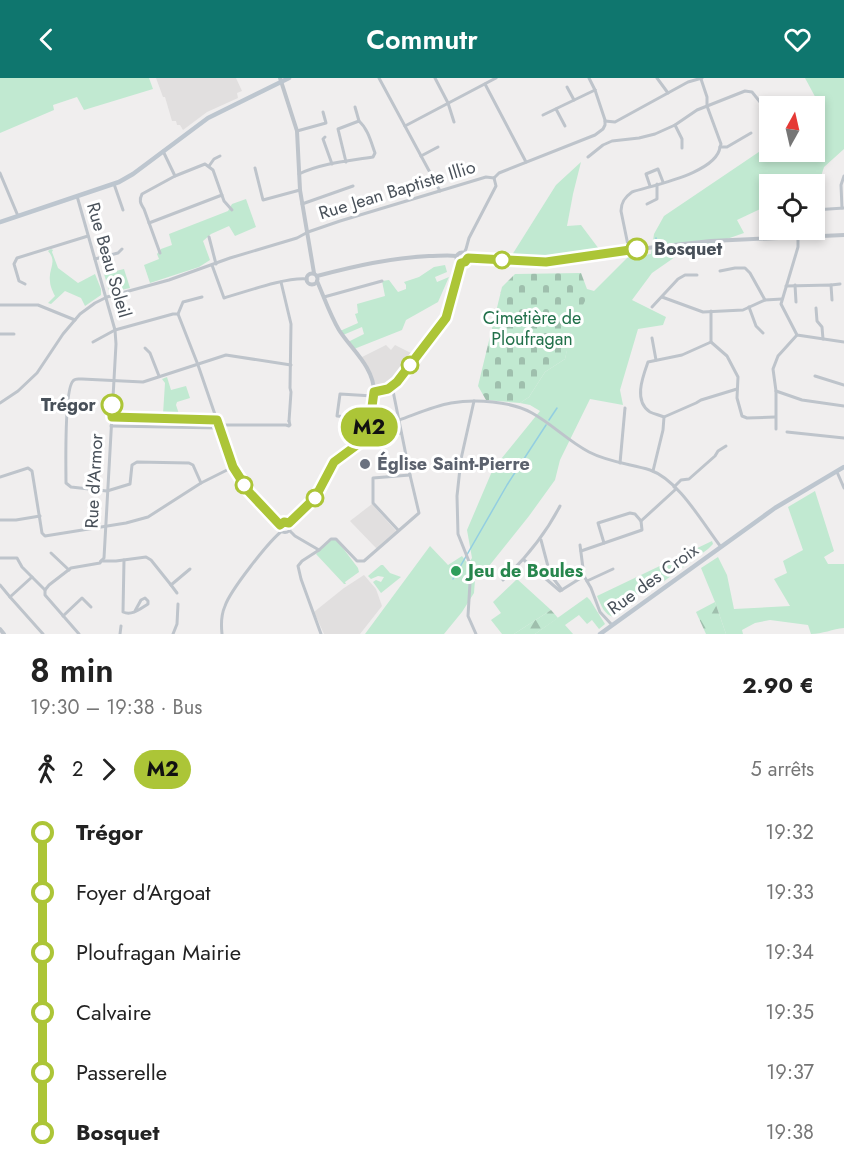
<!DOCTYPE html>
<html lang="fr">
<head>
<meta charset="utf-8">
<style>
  body { margin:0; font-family:Jost,sans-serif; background:#f6f6f6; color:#222; height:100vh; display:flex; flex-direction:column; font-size:22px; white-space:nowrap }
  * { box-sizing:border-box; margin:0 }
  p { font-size:20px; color:#767676 }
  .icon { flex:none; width:33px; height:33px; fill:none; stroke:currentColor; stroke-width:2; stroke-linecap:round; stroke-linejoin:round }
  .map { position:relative; height:556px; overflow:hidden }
  .sheet { display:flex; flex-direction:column; background:#fff; flex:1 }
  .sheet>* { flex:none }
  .badge { padding:0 12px; border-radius:20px; font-size:21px; line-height:39px }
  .needle { width:39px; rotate:8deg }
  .fabs { position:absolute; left:759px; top:18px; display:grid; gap:12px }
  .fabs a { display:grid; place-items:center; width:66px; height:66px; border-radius:0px; background:#fff; box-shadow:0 3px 9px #0003; font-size:30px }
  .map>.badge { position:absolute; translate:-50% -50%; box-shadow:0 0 0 3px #fff }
  .legs { display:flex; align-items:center; gap:9px; height:66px; padding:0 30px; font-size:20px }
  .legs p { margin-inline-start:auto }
  .overview { display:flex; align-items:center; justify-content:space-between; height:102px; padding:0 30px }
  h1 { font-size:33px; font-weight:600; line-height:45px }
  ul { padding:0 30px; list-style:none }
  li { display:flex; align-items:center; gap:21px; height:60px; font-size:22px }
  li i { display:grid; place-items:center; width:9px; height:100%; margin:0 8px; background:currentColor }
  li i::after { content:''; width:15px; height:15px; margin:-8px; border:4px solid; border-radius:50%; background:#fff }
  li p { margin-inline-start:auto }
  li:first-child i { background:linear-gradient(#0000 50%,currentColor 0) }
  li:last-child i { background:linear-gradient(currentColor 50%,#0000 0) }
  header { display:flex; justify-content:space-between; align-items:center; height:78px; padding:0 30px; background:#0f766e; color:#fff; font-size:27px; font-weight:600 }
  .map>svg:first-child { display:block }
  .education { fill:#e1dfdf }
  .green { fill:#c1e9d1 }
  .forest { fill:url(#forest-firs) }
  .cemetery { fill:url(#cemetery-stones) }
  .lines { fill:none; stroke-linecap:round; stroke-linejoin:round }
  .stream { stroke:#93cee1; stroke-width:1.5 }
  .minor { stroke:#bec4cb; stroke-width:3 }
  .tertiary { stroke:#bec4cb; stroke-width:4 }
  .secondary { stroke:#bdc6cf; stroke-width:4.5 }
  .line-1-casing { stroke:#fff; stroke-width:14 }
  .line-1 { stroke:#acc537; stroke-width:9 }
  .stop-1-dot { fill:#fff; stroke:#acc537; stroke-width:3 }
  .worship-dot { fill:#6b7280; stroke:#fff; stroke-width:2 }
  .leisure-dot { fill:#2e9e5b; stroke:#fff; stroke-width:2 }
  .labels { text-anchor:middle; stroke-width:6; stroke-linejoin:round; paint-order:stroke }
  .street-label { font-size:18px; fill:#485059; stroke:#fff }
  .stop-label { font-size:18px; font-weight:bold; fill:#485059; stroke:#fff; text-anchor:start }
  .park-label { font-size:18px; fill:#22714b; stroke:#fff }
  .worship-label { font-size:18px; font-weight:bold; fill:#5b616d; stroke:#fff; text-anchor:start }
  .leisure-label { font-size:18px; font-weight:bold; fill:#27864d; stroke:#fff; text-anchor:start }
</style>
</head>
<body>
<header><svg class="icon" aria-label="back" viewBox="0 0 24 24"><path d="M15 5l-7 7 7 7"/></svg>Commutr<svg class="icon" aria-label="heart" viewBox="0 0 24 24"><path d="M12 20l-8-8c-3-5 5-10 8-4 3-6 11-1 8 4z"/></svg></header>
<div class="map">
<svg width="844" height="556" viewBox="0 0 844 556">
  <defs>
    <pattern id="forest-firs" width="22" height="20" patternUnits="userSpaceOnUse" patternTransform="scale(1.5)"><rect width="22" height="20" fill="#c1e9d1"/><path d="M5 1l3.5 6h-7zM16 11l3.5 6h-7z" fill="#9fbfad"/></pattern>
    <pattern id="cemetery-stones" width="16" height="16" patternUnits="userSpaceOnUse" patternTransform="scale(1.5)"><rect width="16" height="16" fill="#c1e9d1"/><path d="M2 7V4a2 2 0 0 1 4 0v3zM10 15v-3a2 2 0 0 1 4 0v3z" fill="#9fbfad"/></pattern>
  </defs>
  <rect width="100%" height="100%" fill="#f0eeee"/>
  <!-- education -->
  <g class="education">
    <polygon points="156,0 236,0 242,13 237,15 238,20 207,34 183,52 180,47 177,47 176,43 172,43 165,19 163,19"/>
    <polygon points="386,267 391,272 395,267 417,278 392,308 379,314 374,310 371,300 360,280"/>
    <polygon points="372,426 397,454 377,471 350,443"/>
    <polygon points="364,497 376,511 382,528 360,556 324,556 314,534 344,510"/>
  </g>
  <!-- green -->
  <g class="green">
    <polygon points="0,0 149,0 153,11 84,32 77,19 53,27 54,32 0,55"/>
    <path d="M805 0H844V71L824 89 818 108 815 110 814 106H770L769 127 737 142 744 155 675 179 652 195 632 222 666 239 663 247 638 251 620 312 623 327 590 321 560 382 555 402 529 438 489 488 475 502 474 515 462 534 444 556H365L430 468 448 487 462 478 468 486 472 480 467 452 493 391 540 333 530 327 520 325 529 319 545 294 565 281C568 269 570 248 575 238 580 227 586 224 587 211L594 213 628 179 651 176 654 156 664 138 769 67 770 74H814L815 31 819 26Z"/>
    <polygon points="581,84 573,116 567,148 581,147 599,171 547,179 512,177 556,107"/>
    <polygon points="246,121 256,149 235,158 229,148 211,156 203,163 210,182 199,189 150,205 144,187 159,181 157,176 161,171 172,167 169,156 228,133 232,126"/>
    <path d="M51 171 53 172 52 174 58 190 78 205 95 196 101 211V217L85 228 81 220 65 213 51 226 48 225 55 218C53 214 50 208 50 203 48 191 58 184 48 173Z"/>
    <polygon points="445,187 447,194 435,199 437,204 449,199 438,224 406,242 402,252 354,271 348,264 364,256 362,249 343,257 340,253 358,245 355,236 358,235 357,226 385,218 382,203 389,202 398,214 406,211 406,207 404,204 419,199 434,189"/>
    <polygon points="124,191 130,210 112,214 109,212 104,196"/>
    <polygon points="167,299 171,312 186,308 190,320 177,324 176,327 179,336 182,339 161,339 163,336 165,305 162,301"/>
    <path d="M815 413 834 473 824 479 828 486H844V550C833 551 822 556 811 556L808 547 770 542 755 545 742 552 743 556H726L715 524 701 490 718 479 727 497 734 531 790 528 774 501 787 495 783 483 803 472 788 429Z"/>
    <polygon points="331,461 336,461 358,490 359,494 345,504 346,506 344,506 316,476"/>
    <path d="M712 463 713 466 708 471 656 509 617 524 623 533 614 539C604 537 601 527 597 518Z"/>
    <polygon points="381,487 383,487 390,495 401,499 381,515 373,504 376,502 381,504 384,499 378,498 371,501 368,498"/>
    <polygon points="517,501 551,532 514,556 502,556 491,542 501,535 493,524"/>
    <polygon points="587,519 590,522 605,546 599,551 592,542 587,546 579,537 565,547 573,556 535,556"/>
  </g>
  <!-- forest -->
  <g class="forest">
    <polygon points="715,524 726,556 706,556 696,534"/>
    <polygon points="551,532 558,540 535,556 514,556"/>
  </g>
  <!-- cemetery -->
  <polygon class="cemetery" points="581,195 587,211 587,219 583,227 575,238 565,281 545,294 529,319 520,325 486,322 478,308 502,209 515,196"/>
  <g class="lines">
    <!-- stream -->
    <g class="stream">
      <polyline points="656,160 656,165"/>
      <polyline points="657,172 657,177"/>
      <polyline points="549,342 557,330"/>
      <polyline points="453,501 507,407 546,347"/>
    </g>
    <!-- minor -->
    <g class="minor">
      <polyline points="379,0 440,113"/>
      <polyline points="435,0 448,25 454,44"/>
      <polyline points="657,0 668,15"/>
      <polyline points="701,1 707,19 707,28 721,66 720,69"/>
      <polyline points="485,6 526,84"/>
      <polyline points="567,9 574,22"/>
      <polyline points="355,29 359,43"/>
      <polyline points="556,31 565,48"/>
      <polyline points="543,37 595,12"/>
      <polyline points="605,43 615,44 688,4 702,0"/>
      <polyline points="675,47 682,61 682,70"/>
      <polyline points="405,48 496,0"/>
      <polyline points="297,53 326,45 323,34"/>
      <polyline points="325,59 323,61 332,86"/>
      <polyline points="163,73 175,98"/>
      <polyline points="421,78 438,69"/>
      <polyline points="588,79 603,67 612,63 639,60 655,56 675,47 697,32 745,13 752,14 769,35"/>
      <polyline points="209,88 214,81 220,78"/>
      <polyline points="255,90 263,122 300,112"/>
      <polyline points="0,95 18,138"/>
      <path d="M299 96C321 85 349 83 373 79L375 75C371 64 368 51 359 43L338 51 346 84"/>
      <polyline points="494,100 499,95 595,57 603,51 605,47 605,42 595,12 589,0"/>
      <polyline points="114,106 123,132"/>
      <polyline points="650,108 646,96 658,91 663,104"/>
      <polyline points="77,118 115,252 116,266 104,480 101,483"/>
      <polyline points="302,126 353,108"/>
      <polyline points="647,126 657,121 657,106"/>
      <polyline points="842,130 841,107 844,98"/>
      <polyline points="814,132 844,130"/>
      <polyline points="149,145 222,117"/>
      <polyline points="209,159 216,186"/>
      <polyline points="798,159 798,169 781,226 797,257 844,264"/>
      <path d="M629 172 621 133C621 124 625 119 632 114 653 107 717 95 720 69H727L751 55"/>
      <path d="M160 175 144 131C140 125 139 122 142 116L175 98 205 86 213 92 224 123 232 132"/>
      <polyline points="464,175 466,171 469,160 496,108 494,100"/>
      <polyline points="95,181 118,175 122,171"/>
      <path d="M212 187 224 220C245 214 286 199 307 201"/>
      <polyline points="720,193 735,190 745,190 750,195 765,222"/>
      <polyline points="281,204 291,246 290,310 291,314 289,343"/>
      <polyline points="25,206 19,203 14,186 17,180 88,158"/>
      <polyline points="795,207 796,224"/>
      <polyline points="831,207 840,206"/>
      <polyline points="786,208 831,207 832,222"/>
      <polyline points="324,219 382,203"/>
      <polyline points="662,219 703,234 743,232 765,222 782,221"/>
      <polyline points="0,227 38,227 75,242"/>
      <polyline points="652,229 678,201 685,197 697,197"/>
      <polyline points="749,229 756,248 763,255"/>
      <polyline points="816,230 817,243 822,249 823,261"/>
      <polyline points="711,233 711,264 727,278 738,299 737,320 742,338 747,340 775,339"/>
      <polyline points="178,236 198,287 233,389 249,414 280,447"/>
      <polyline points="0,256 14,256"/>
      <polyline points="652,260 656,282"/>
      <polyline points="93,264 115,252 173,236 178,236 183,224 202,219"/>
      <polyline points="145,270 150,275 159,298"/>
      <polyline points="815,298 844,307"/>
      <polyline points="392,308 410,397 373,400 373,425 398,452"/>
      <polyline points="776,313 802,322 844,328"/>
      <polyline points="474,323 461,381 457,418 458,456 470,486 470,505 468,538 476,556"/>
      <polyline points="0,325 18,313 37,295 63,256 80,236 95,225 107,219 169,202 230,180 297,160 308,154 340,143 486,99 494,100"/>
      <polyline points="112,339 217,342"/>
      <polyline points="664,339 696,325 701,322 737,311"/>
      <polyline points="370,341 337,338 340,316 373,318"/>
      <path d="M399 342C416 336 434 328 451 325 475 321 511 323 532 335 552 346 568 363 589 374 608 384 630 386 650 392 679 402 703 446 721 469"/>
      <polyline points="219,347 286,347 289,348 290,347 289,343"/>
      <polyline points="111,348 220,350"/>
      <polyline points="776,351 776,313 773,291 778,278 797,257"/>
      <polyline points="787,354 844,360"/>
      <polyline points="363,360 368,361 401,355"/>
      <polyline points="620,385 625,330"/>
      <path d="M653 393 663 352 664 339C659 337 654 336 650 334 633 323 643 298 648 284L682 277 711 264"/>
      <polyline points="837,394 844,410"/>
      <polyline points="0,399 28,390 32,393 42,455 45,458 126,445 148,439 201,405 233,389"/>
      <path d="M201 405 193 387 189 385 137 384 132 387 130 406 107 413 71 409 66 405C66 389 64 312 73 303 75 300 78 301 82 301L143 304 226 277 291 287"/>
      <polyline points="674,409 681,402 689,401 715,378 718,373 726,368"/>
      <polyline points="0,442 16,442 40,438"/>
      <circle cx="285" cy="449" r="5.5"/>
      <polyline points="289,445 315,420 335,384 361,364 369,351 374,314 388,311 397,304 446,240 461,185"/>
      <polyline points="290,453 295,458 319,472 331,461 336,461 357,483 364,483 419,435 410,397"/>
      <polyline points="541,462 550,496 562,512"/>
      <polyline points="604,465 598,445 630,435 635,436 641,443"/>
      <polyline points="580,467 584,498 591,510 600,534 612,547"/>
      <polyline points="319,472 302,483 298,488 301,501 321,556"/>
      <polyline points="581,473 642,452 641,443 676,411"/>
      <polyline points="51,475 69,492"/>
      <polyline points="0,480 17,480 22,489 45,512 45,517 79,556"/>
      <path d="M124 482 123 534C132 538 140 531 148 526V523L145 520 141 522 135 533"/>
      <polyline points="524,482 560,513 584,498"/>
      <path d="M503 502C526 480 545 457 560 428"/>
      <polyline points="587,503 613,491"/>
      <polyline points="0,507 10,519 32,499"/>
      <polyline points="171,507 177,515"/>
      <polyline points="45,512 49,507 71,490 100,485 101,483 116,483 146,479 151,482 171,507 190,491"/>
      <polyline points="10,519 43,556"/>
      <polyline points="63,538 82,520 91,529"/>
      <polyline points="120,556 121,548"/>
      <polyline points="173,556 177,546 178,526"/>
      <path d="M222 556C221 547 221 537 225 528 230 513 268 464 282 453"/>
    </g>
    <!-- tertiary -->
    <g class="tertiary">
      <polyline points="280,0 297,53 300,112 314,195"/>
      <circle cx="462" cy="180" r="5.5"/>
      <polyline points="468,180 546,184 655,169 711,163 844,157"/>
      <circle cx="312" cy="201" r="5.5"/>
      <path d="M317 198C355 188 390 180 429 178 438 178 448 177 457 178"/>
      <path d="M317 203C324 219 330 237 339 252 351 271 374 289 374 314"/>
      <polyline points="0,551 4,556"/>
    </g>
    <!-- secondary -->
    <g class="secondary">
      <polyline points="0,144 119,104 133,96 208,40 289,0"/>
      <polyline points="600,556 775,430 844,389"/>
    </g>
  </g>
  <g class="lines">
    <!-- line-1 casing -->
    <g class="line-1-casing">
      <polyline id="line-1" points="112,327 112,339 217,342 233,389 249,414 280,447 284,444 289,445 315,420 334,384 361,364 369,351 374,314 388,311 397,304 446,240 461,185 465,184 468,180 546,184 637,171"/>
    </g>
    <!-- line-1 -->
    <use href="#line-1" class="line-1"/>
  </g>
  <!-- markers -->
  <g class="stop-1-dot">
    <circle cx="637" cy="171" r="10"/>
    <circle cx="502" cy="182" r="8"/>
    <circle cx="410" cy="287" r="8"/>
    <circle cx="112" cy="327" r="10"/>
    <circle cx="244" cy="407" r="8"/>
    <circle cx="315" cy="420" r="8"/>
  </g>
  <circle class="worship-dot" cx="365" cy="386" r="6"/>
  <circle class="leisure-dot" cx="456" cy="493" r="6"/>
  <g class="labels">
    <!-- street labels -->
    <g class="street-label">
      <text transform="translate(397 112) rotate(-17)" y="6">Rue Jean Baptiste Illio</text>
      <text transform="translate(109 182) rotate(74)" y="6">Rue Beau Soleil</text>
      <text transform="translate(94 403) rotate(-87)" y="6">Rue d'Armor</text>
      <text transform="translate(653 501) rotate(-36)" y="6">Rue des Croix</text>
    </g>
    <!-- stop labels -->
    <g class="stop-label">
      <text x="654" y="177">Bosquet</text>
      <text x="96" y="333" text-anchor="end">Trégor</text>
    </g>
    <!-- park labels -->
    <g class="park-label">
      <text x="532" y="246">Cimetière de<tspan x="532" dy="21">Ploufragan</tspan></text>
    </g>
    <!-- worship labels -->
    <g class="worship-label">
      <text x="377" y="392">Église Saint-Pierre</text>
    </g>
    <!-- leisure labels -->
    <g class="leisure-label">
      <text x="468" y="499">Jeu de Boules</text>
    </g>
  </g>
</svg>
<div class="fabs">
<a><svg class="needle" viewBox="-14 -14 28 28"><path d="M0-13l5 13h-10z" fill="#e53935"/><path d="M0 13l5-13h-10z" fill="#767676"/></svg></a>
<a><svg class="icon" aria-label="locate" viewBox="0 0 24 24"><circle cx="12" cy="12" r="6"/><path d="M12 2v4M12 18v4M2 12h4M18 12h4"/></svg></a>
</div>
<b class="badge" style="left:369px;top:349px;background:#acc537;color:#111">M2</b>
</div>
<section class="sheet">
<div class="overview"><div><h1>8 min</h1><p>19:30 – 19:38 · Bus</p></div><b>2.90 €</b></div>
<div class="legs"><svg class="icon" aria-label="walk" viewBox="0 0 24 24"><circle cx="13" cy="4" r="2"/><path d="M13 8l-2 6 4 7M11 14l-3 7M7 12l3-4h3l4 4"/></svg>2<svg class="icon" aria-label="forward" viewBox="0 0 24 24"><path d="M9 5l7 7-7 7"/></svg><b class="badge" style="background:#acc537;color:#111">M2</b><p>5 arrêts</p></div>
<ul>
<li><i style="color:#acc537"></i><b>Trégor</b><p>19:32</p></li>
<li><i style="color:#acc537"></i><span>Foyer d'Argoat</span><p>19:33</p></li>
<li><i style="color:#acc537"></i><span>Ploufragan Mairie</span><p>19:34</p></li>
<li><i style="color:#acc537"></i><span>Calvaire</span><p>19:35</p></li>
<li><i style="color:#acc537"></i><span>Passerelle</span><p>19:37</p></li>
<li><i style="color:#acc537"></i><b>Bosquet</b><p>19:38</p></li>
</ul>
</section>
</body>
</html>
